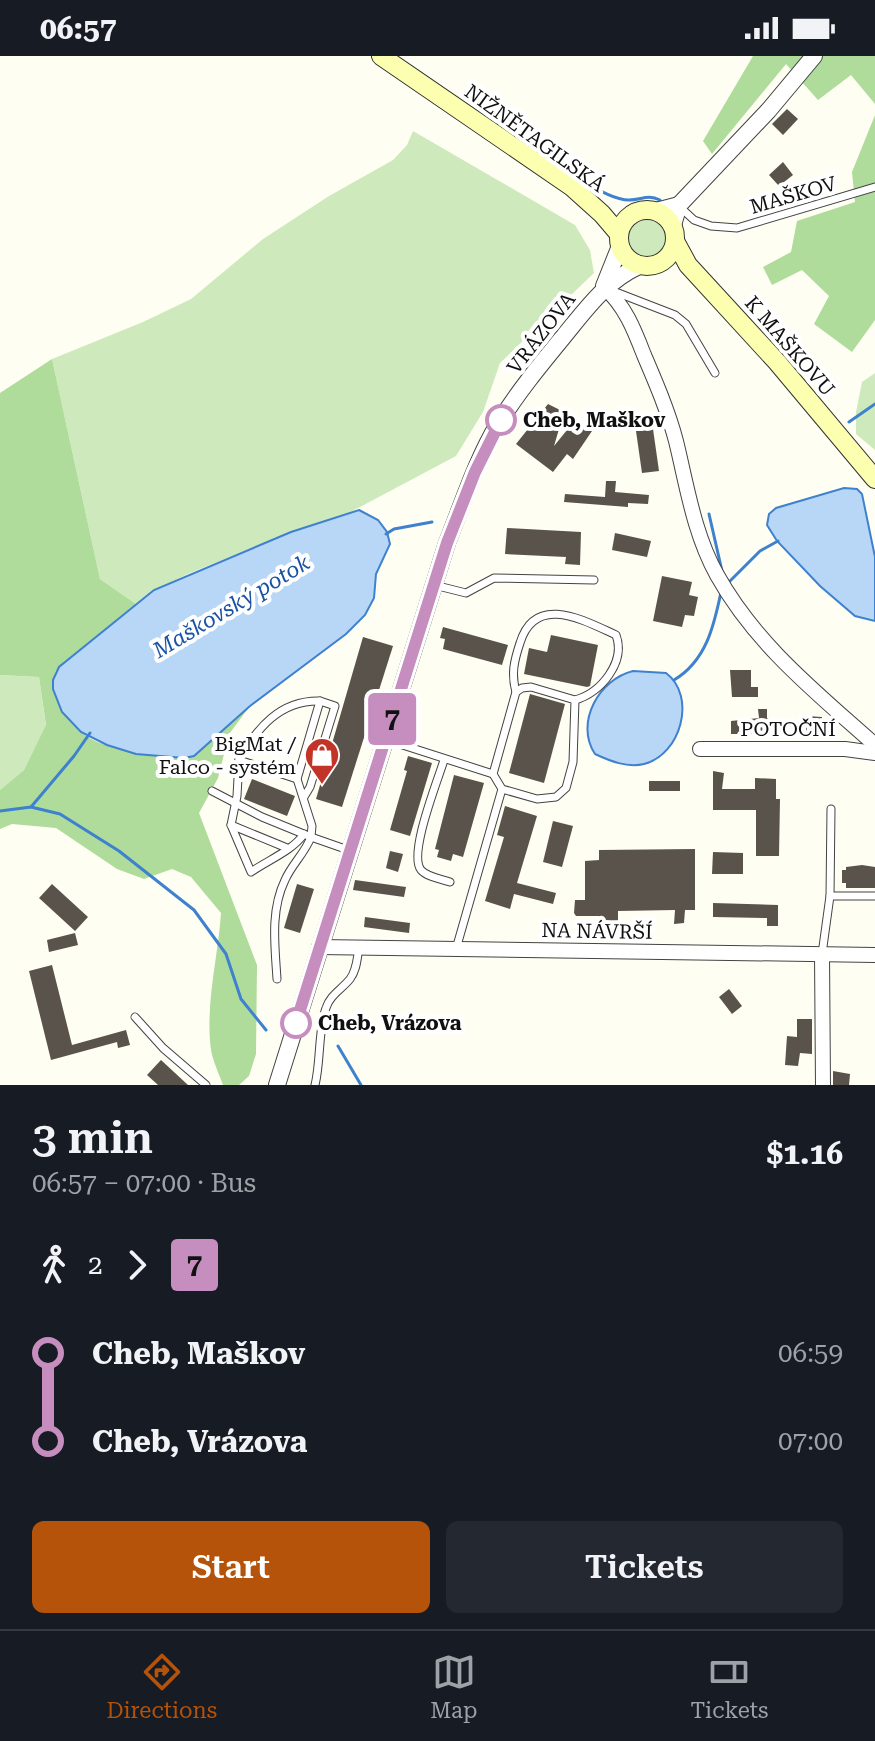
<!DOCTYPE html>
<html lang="en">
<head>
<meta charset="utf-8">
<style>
  body { margin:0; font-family:"Roboto Serif",serif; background:#242831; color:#f1f3f6; height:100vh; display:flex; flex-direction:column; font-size:30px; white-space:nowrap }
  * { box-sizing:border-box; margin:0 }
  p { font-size:26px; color:#9ea1a6 }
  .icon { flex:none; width:44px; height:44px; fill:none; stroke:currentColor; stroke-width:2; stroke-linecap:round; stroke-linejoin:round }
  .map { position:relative; height:1029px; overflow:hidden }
  .drawer { display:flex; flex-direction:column; background:#171b24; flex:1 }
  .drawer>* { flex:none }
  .badge { padding:0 16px; border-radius:6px; font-size:28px; line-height:52px }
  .map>.badge { position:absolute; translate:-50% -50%; box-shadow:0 0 0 4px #fff }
  .legs { display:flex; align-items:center; gap:12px; height:88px; padding:0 32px; font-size:26px }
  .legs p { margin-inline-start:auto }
  .summary { display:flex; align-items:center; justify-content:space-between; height:136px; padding:0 32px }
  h1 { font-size:44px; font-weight:600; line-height:60px }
  .cta { display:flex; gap:16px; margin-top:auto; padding:16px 32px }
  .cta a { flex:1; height:92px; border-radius:12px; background:#b45309; color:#fff; font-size:32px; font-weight:600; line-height:92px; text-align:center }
  .cta a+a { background:#242831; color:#f1f3f6 }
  ul { padding:0 32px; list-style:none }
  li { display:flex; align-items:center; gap:28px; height:88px; font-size:30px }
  li i { display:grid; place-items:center; width:12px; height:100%; margin:0 10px; background:currentColor }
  li i::after { content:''; width:20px; height:20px; margin:-10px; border:6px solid; border-radius:50%; background:#171b24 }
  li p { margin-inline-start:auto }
  li:first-child i { background:linear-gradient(#0000 50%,currentColor 0) }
  li:last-child i { background:linear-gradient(currentColor 50%,#0000 0) }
  .status { display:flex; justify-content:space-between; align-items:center; height:56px; padding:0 40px; background:#171b24; direction:ltr }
  .status svg { height:22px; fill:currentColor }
  .dock { display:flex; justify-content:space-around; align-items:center; height:112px; border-top:2px solid #363941; background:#171b24; font-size:22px; color:#9ea1a6 }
  .dock a { display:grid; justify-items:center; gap:4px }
  .dock .selected { color:#b45309 }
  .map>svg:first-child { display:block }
  .green { fill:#ceeabc }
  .forest { fill:#afdb9b }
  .water { fill:#b8d6f6; stroke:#3e81ce; stroke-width:2 }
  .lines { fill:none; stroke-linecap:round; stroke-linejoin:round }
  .stream { stroke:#3e81ce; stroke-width:3 }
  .building { fill:#59534c }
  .service-casing { stroke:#434343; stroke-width:9 }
  .minor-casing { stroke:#434343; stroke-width:16 }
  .tertiary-casing { stroke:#434343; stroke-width:18 }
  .secondary-casing { stroke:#323232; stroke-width:20 }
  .service { stroke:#fff; stroke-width:7 }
  .minor { stroke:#fff; stroke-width:14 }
  .tertiary { stroke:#fff; stroke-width:16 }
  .secondary { stroke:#fcffaf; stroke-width:18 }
  .line-1-casing { stroke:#fff; stroke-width:18 }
  .line-1 { stroke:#c68ebf; stroke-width:12 }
  .stop-1-dot { fill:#fff; stroke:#c68ebf; stroke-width:4 }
  .labels { text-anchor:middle; stroke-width:8; stroke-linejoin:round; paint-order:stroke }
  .street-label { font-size:20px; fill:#101010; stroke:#fff }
  .stop-label { font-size:20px; font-weight:bold; fill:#101010; stroke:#fff; text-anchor:start }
  .poi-label { font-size:20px; fill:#101010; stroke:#fff; text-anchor:end }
  .water-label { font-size:22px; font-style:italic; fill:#1853a3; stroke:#fff }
</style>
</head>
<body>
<div class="status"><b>06:57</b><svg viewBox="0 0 49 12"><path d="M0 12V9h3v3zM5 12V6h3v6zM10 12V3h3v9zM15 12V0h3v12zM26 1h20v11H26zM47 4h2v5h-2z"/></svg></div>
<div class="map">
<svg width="875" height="1029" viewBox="0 0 875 1029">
  <rect width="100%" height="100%" fill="#fffef3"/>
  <!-- green -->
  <g class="green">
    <polygon points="413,75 575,169 590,194 594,217 500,307 483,356 456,400 345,459 291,476 190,517 154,534 136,548 100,523 52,303 143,266 191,243 263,183 329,140 393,104 407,89"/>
    <circle cx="647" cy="183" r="19"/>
    <polygon points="875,317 875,394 856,378 856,356 862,326"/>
    <polygon points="0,619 39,621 46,670 24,714 0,734"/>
  </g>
  <!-- forest -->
  <g class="forest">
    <polygon points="753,0 875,0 875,48 851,19 818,44 786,8 712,98 703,85"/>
    <polygon points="875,59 875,264 852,296 814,268 829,240 802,214 772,229 763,211 791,196 797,165 855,146 852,116"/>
    <path d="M52 303 100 523 136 548 65 605 56 615 52 627C61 642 69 663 81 676 97 693 172 707 194 700L250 650 229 678 218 722 199 757 257 909 256 998 249 1020 239 1029H223C219 1018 213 1005 211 994 205 948 218 902 221 857L191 821 172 813 144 823 117 813 56 772 12 768 0 773V734L24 714 46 669 39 621 0 619V337Z"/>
  </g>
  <!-- water -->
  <g class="water">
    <polygon points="844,432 857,433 862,438 875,501 875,565 855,560 820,530 777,485 767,469 769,458 776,452"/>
    <polygon points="359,454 378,464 387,476 390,488 376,518 374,542 365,559 346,578 250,650 194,700 184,702 136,698 107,689 81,676 62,656 53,633 53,624 59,611 154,534 291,476"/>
    <path d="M633 615 666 617C697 640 681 699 644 708 627 712 610 705 595 698 574 666 600 623 633 615Z"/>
  </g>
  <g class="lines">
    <!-- stream -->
    <g class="stream">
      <path d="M580 123C594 131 613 144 629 144 642 144 647 138 660 144"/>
      <polyline points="849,366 875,348"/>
      <polyline points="709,458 722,515"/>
      <polyline points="386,478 394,473 432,466"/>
      <polyline points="729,526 760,495 778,485"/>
      <path d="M674 624C706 605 714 570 721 536"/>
      <polyline points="31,751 60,758 119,795 194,854 226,898 241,943 266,974"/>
      <polyline points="0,755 31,751 74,700 90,677"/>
      <polyline points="338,990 361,1029"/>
    </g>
  </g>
  <!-- building -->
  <g class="building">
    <polygon points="787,53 798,63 783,79 772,68"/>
    <polygon points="783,106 793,119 779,130 769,119"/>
    <polygon points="548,348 564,356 554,390 576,363 592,375 573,403 567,398 553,416 516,388"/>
    <polygon points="653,373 659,415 642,417 636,375"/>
    <polygon points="606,425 616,425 615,436 649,439 648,448 628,447 628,451 564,446 565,438 605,441"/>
    <polygon points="507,472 581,476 580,509 565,508 566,501 505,498"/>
    <polygon points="615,477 651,485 647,501 612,494"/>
    <polygon points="662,520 692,526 689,539 698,541 694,560 685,559 682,571 653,565"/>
    <polygon points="443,571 508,589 502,609 443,593 445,583 440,582"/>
    <polygon points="551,579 598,589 590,630 587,631 524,618 529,592 547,596"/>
    <polygon points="363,581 393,590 342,751 316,743"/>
    <polygon points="730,614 751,614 751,631 758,631 758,641 732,641"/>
    <polygon points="530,638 565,648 544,727 509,717"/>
    <polygon points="758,653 767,653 767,662 776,665 776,678 731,678 731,665 759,662"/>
    <polygon points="806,660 822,661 822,676 815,679 813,676 806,676"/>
    <polygon points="408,700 432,707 410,780 390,774 407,715 404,714"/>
    <polygon points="713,715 724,717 722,733 755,733 755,722 776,723 776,743 780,743 779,800 756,800 756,754 713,754"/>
    <polygon points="454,719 484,727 463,801 453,798 451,805 437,801 439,794 435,793"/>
    <polygon points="252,723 295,740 287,760 244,743"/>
    <rect x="649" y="725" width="31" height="10"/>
    <polygon points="505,750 537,760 517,827 556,837 553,848 514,838 510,853 485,845 504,781 497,779"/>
    <polygon points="553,765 573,770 562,811 543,806"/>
    <polygon points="695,793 695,854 685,854 684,867 674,868 675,854 618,855 618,865 599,865 599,860 576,860 574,857 575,844 585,844 585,805 599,804 599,794"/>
    <polygon points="390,795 403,798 398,816 386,812"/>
    <polygon points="713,796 743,797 743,818 712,818"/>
    <polygon points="862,809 875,811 875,832 846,832 846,827 842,827 842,814 846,814 846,811"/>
    <polygon points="355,824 406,831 404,841 353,834"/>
    <polygon points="52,828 88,861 75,875 39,842"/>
    <polygon points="297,828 314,833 300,877 284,872"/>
    <polygon points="713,847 778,849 778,870 767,870 767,862 713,861"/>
    <polygon points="365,861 410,867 409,877 364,871"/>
    <polygon points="75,877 78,889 49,896 47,884"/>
    <polygon points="52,909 72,989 126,974 130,989 118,992 117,986 51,1004 29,915"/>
    <polygon points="729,933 742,950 732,958 719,941"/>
    <polygon points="797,963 812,963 812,998 800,997 798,1010 785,1009 787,980 797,981"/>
    <polygon points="161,1004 188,1029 158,1029 147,1019"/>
    <polygon points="833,1015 850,1018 849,1029 833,1029"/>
  </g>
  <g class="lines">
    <!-- service casing -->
    <g class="service-casing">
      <g id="service">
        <polyline points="681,152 694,164 711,170 737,172 875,131"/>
        <polyline points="613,235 675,259 686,268 715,317"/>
        <polyline points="434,529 466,537 494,522 594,524"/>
        <polygon points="531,631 575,644 573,706 566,732 556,741 537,743 502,733 493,718 516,636 522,632"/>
        <path d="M516 636C511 618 514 605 520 587 535 537 583 564 616 579 626 606 601 637 575 644"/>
        <polyline points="387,684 493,718"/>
        <path d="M444 704C438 724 408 798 421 814 427 821 441 823 450 826"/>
        <path d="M297 723 239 704C257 672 280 644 320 645"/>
        <path d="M212 735 262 761 311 781C305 797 292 808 285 824 270 855 275 890 277 923"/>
        <polyline points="304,741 310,731 335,650 320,645 297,723 312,770 311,781 351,795"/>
        <polyline points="231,769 237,740 239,704"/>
        <path d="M287 792 231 769 251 816C268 804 292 795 304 778"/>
        <polyline points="830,840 875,840"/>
        <polyline points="456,893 502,733"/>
        <polyline points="822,898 830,840 831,753"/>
        <polyline points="135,961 163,992 206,1029"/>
        <path d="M315 1029C321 1005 318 973 326 952 330 939 342 933 350 923 357 914 357 902 359 892"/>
      </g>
    </g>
    <!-- minor casing -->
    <g class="minor-casing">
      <g id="minor">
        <path d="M604 231C625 250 634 273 644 299 656 327 668 355 676 385 687 430 694 478 717 519 756 589 817 637 875 689"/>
        <polyline points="700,693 845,693 875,697"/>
        <polyline points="319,891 875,899"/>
        <polyline points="822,898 823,1029"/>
      </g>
    </g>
    <!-- tertiary casing -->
    <g class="tertiary-casing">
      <g id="tertiary">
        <polyline points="656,155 679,149"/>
        <polyline points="673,169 679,149 768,55 814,0"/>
        <polyline points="604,230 620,190"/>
        <path d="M277 1029 447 487C463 447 476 405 498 368 517 337 541 308 564 280 587 252 606 225 639 210"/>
      </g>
    </g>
    <!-- secondary casing -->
    <g class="secondary-casing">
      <g id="secondary">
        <polyline points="381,0 572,131 602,158 619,178"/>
        <circle cx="647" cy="182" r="28"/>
        <polyline points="675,185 688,209 777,306 875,423"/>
      </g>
    </g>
    <!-- service -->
    <use href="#service" class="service"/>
    <!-- minor -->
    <use href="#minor" class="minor"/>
    <!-- tertiary -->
    <use href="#tertiary" class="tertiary"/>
    <!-- secondary -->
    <use href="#secondary" class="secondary"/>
  </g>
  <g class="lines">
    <!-- line-1 casing -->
    <g class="line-1-casing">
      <polyline id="line-1" points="296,967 447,487 475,416 501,364"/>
    </g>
    <!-- line-1 -->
    <use href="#line-1" class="line-1"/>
  </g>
  <!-- icons -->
  <defs>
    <g id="shop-pin" transform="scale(1.8)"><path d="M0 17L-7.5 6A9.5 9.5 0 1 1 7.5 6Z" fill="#c13427" stroke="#fff"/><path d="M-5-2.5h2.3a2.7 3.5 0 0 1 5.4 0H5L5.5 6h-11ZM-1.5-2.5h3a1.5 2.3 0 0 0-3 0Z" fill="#fff"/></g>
  </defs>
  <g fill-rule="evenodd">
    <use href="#shop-pin" x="322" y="699"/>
  </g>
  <!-- markers -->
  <g class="stop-1-dot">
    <circle cx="501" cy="364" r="14"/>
    <circle cx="296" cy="967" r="14"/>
  </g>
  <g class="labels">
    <!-- street labels -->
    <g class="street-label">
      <text transform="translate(535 82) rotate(36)" y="7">NIŽNĚTAGILSKÁ</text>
      <text transform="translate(793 139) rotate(-16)" y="7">MAŠKOV</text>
      <text transform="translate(541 277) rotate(-52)" y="7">VRÁZOVA</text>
      <text transform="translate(790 290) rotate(49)" y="7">K MAŠKOVU</text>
      <text x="788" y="680">POTOČNÍ</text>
      <text transform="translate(597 875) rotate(1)" y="7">NA NÁVRŠÍ</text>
    </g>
    <!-- stop labels -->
    <g class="stop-label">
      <text x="523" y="371">Cheb, Maškov</text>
      <text x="318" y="974">Cheb, Vrázova</text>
    </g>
    <!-- poi labels -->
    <g class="poi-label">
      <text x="296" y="695">BigMat /<tspan x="296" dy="23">Falco - systém</tspan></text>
    </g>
    <!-- water labels -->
    <g class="water-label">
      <text transform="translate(231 550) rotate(-31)" y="8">Maškovský potok</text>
    </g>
  </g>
</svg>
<b class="badge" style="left:392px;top:663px;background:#c68ebf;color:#111">7</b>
</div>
<section class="drawer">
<div class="summary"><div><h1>3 min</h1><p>06:57 – 07:00 · Bus</p></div><b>$1.16</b></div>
<div class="legs"><svg class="icon" aria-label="walk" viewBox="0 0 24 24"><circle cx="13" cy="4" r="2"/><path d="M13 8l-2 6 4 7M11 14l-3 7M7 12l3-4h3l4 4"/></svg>2<svg class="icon" aria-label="forward" viewBox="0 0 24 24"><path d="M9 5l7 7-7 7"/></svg><b class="badge" style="background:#c68ebf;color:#111">7</b></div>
<ul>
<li><i style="color:#c68ebf"></i><b>Cheb, Maškov</b><p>06:59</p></li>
<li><i style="color:#c68ebf"></i><b>Cheb, Vrázova</b><p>07:00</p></li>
</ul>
<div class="cta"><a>Start</a><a>Tickets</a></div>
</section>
<nav class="dock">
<a class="selected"><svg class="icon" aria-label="directions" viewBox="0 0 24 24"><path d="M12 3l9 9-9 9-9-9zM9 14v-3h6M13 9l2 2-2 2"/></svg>Directions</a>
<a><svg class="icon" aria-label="map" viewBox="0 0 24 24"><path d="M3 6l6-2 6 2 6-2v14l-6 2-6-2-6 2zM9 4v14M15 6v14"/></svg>Map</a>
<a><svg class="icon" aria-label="tickets" viewBox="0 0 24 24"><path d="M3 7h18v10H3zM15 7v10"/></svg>Tickets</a>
</nav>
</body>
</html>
